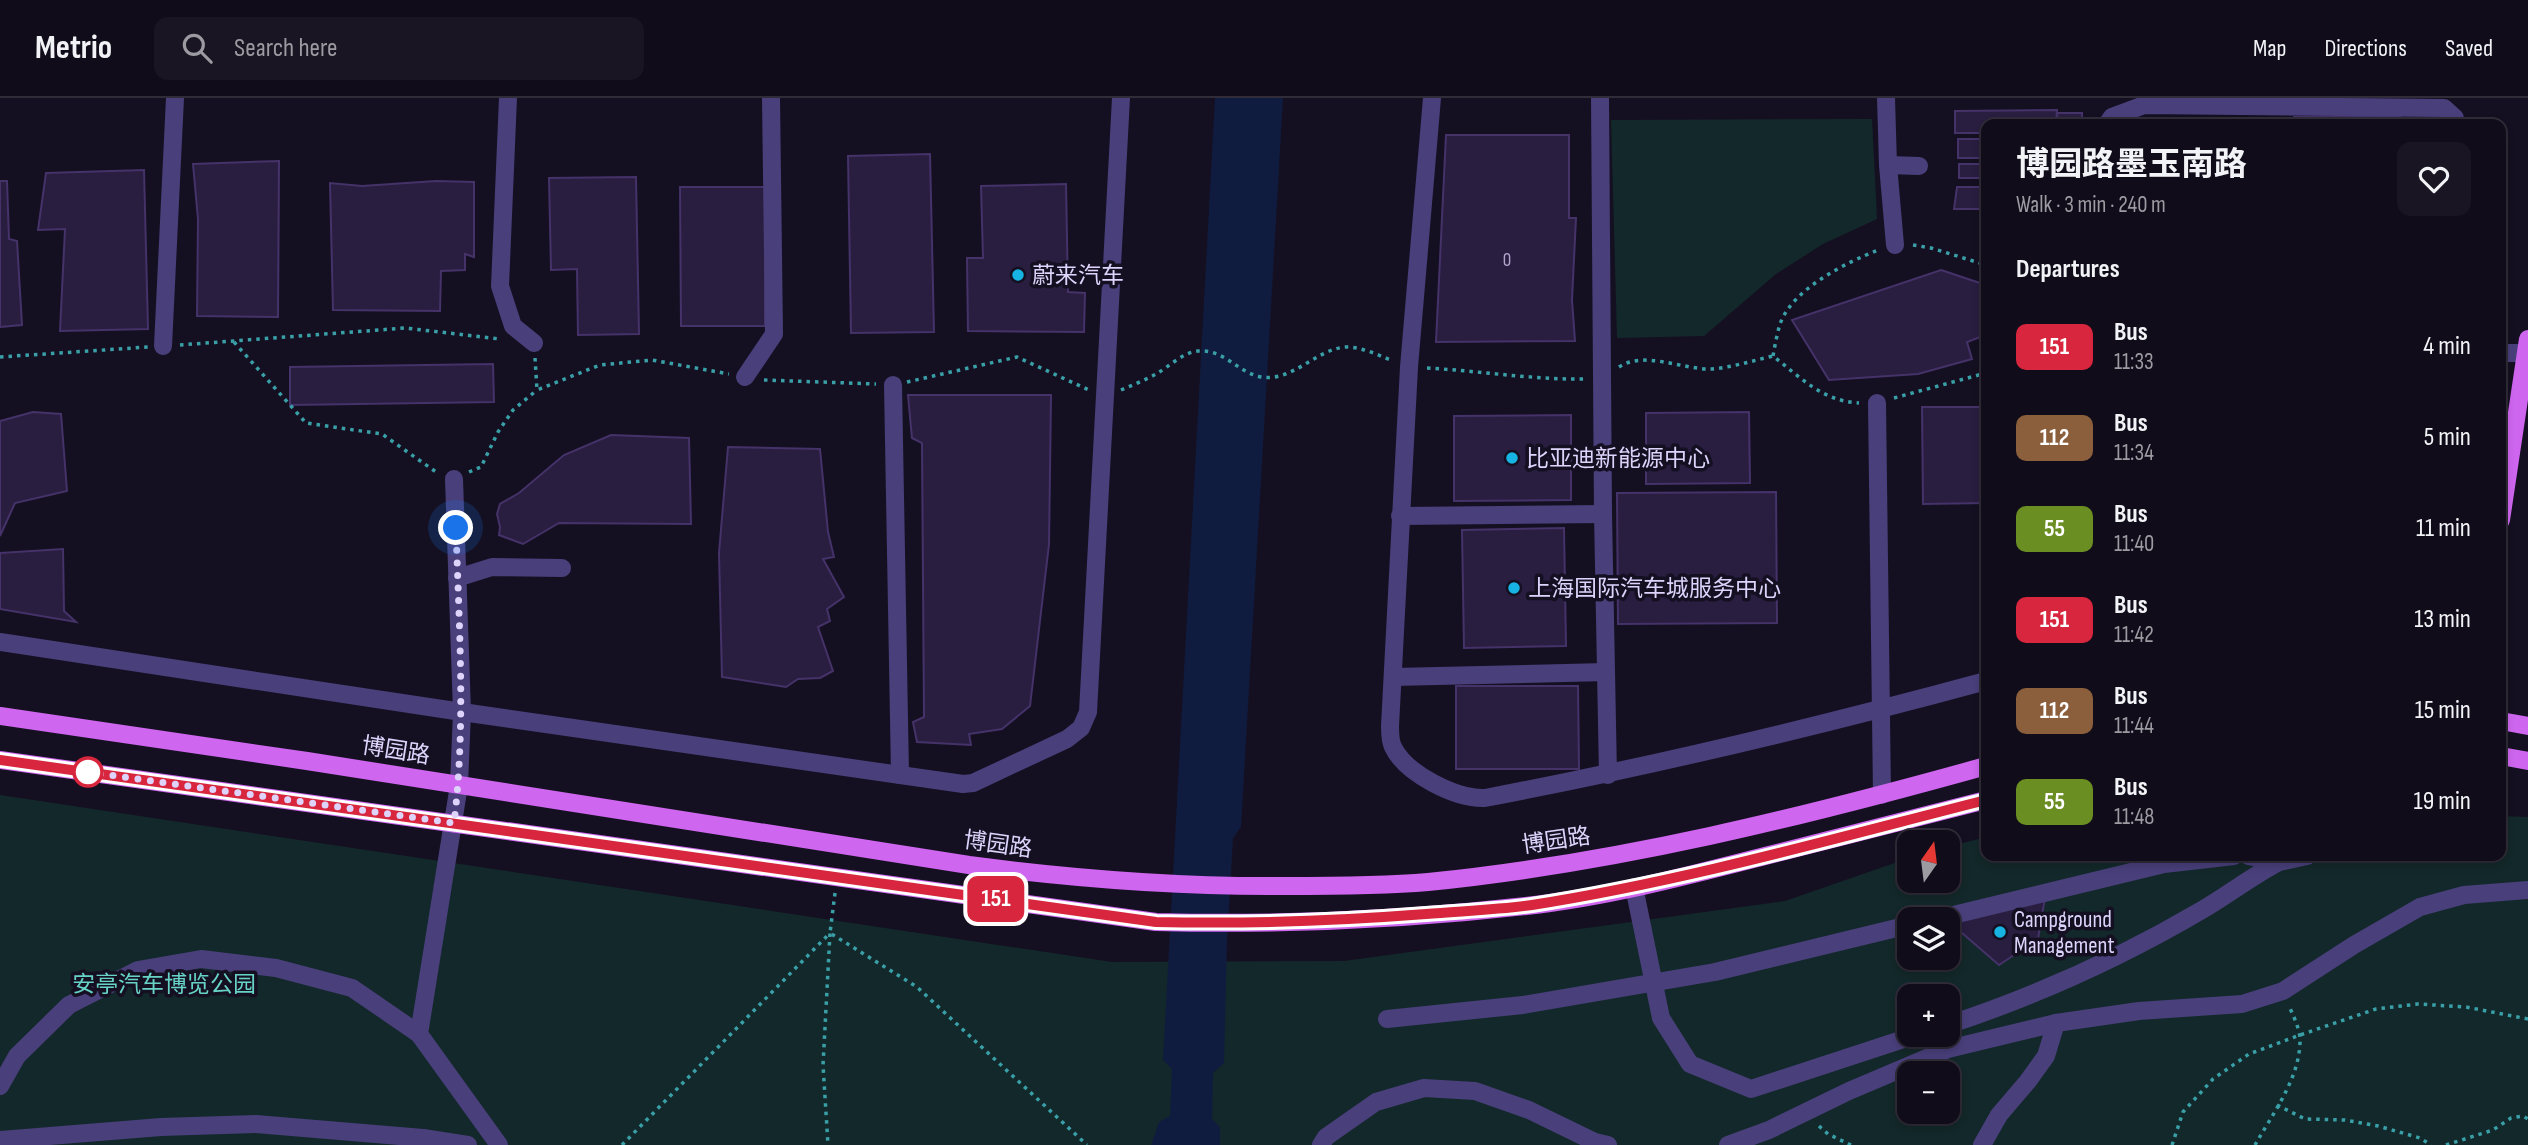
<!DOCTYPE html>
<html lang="en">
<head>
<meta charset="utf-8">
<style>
  body { margin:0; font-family:"Sofia Sans Condensed","Noto Sans SC",sans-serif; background:#191522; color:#f1f3f6; height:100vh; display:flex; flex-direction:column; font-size:26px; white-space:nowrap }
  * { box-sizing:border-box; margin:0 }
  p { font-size:23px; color:#9c9ba2 }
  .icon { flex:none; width:38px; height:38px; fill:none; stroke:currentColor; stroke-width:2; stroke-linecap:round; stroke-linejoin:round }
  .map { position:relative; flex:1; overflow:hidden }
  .panel { position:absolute; left:1981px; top:21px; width:525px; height:742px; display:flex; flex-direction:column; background:#100c19; border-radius:14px; box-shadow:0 4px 10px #0003,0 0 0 2px #302c38 }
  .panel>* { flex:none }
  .badge { padding:0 14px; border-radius:10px; font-size:24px; line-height:46px }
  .needle { width:46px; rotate:14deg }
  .buttons { position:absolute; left:1897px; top:732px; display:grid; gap:14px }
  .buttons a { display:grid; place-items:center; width:63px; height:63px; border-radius:14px; background:#100c19; box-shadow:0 4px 10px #0003,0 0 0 2px #302c38; font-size:35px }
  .you { position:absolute; width:35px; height:35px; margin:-18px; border:5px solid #fff; border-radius:50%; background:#1a73e8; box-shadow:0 0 0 10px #1a73e833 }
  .map>.badge { position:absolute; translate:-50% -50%; box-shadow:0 0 0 4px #fff }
  h2 { padding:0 35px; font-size:26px; line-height:63px }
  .round { display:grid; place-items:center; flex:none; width:74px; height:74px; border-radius:14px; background:#191522 }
  .headline { display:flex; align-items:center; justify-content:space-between; height:119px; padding:0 35px }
  h1 { font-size:33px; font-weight:700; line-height:52px }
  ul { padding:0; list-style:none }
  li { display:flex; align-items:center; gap:21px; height:91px; padding:0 35px }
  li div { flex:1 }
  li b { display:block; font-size:26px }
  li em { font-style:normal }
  li .badge { min-width:77px; font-weight:700; text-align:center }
  header { display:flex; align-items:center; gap:42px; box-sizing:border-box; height:98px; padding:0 35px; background:#100c19; border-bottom:2px solid #302c38 }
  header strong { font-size:33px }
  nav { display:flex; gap:38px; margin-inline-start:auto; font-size:24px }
  .search { width:490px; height:63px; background:#191522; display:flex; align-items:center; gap:18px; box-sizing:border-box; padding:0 24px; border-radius:14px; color:#9c9ba2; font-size:26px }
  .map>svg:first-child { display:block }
  .green { fill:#13282a; fill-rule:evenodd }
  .water { fill:#101c3f }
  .building { fill:#291d40; stroke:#443269; stroke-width:2 }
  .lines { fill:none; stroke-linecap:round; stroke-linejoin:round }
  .path { stroke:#3aa0a8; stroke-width:3.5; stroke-dasharray:3.5 5; stroke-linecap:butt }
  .minor { stroke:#493f7b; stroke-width:18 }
  .major { stroke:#ce66ef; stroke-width:18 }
  .line-casing { stroke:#fff; stroke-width:16 }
  .line { stroke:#d7263d; stroke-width:10 }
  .walk { stroke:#ddd3fb; stroke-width:7; stroke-dasharray:0 12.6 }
  .poi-dot { fill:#17b3e3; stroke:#151021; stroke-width:2.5 }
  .stop-dot { fill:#fff; stroke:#d7263d; stroke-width:3.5 }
  .labels { text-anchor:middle; stroke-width:7; stroke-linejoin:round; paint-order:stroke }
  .number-label { font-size:19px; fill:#b0a6cc }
  .poi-label { font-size:23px; fill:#ddd3fb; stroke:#151021; text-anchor:start }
  .street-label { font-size:23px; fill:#ddd3fb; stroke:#151021 }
  .park-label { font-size:23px; fill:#67d3c6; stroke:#151021 }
</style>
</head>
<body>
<header>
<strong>Metrio</strong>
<div class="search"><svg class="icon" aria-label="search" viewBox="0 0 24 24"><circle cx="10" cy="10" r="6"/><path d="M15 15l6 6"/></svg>Search here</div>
<nav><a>Map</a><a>Directions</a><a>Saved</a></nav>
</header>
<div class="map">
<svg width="2528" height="1047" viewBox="0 0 2528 1047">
  <rect width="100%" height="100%" fill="#151021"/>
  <!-- green -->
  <g class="green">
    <polygon points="1872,21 1877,121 1823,146 1776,176 1704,238 1617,240 1611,22"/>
    <path d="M0 697 1112 864 1344 863 1785 803 1909 760V782H1948V749L1986 739V758H2501V718L2528 719V1047H0ZM1909 821H1948V859H1909ZM1909 898H1948V936H1909ZM1909 975H1948V1013H1909Z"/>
  </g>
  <!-- water -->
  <polygon class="water" points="1215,0 1283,0 1241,729 1233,740 1227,843 1224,965 1213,975 1212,1021 1220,1029 1220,1047 1151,1047 1159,1024 1170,1018 1172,971 1163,962"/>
  <!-- building -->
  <g class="building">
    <polygon points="2057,12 2056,26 1986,26 1986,35 1955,35 1955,13"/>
    <polygon points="2057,15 2082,15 2082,26 2058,26"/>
    <polygon points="2294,19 2400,19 2400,26 2293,26"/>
    <polygon points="1446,37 1569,37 1569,120 1576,120 1572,202 1575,243 1436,244"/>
    <rect x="1958" y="41" width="28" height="19"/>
    <polygon points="930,56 934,234 851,235 848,58"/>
    <polygon points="279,63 278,219 197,218 198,121 193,66"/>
    <rect x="1959" y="66" width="27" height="14"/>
    <polygon points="144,72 148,231 60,233 65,131 38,132 46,75"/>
    <polygon points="636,79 639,236 578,237 577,171 551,172 549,80"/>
    <polygon points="0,83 7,83 9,141 17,143 22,227 0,229"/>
    <polygon points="436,83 474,84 474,159 465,156 465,172 441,173 440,213 333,212 330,85 362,88"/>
    <polygon points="1066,86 1068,194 1085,195 1084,234 968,233 967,160 983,160 981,88"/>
    <polygon points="680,89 765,89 765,228 681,228"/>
    <polygon points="1957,89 1986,89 1986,111 1954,111"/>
    <polygon points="1941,172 1986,187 1986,222 1983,238 1967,244 1972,261 1918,276 1829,282 1792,222"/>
    <polygon points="493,266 494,304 290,307 290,269"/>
    <polygon points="908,297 1051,297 1049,446 1030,608 1002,631 969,636 971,647 917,644 913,624 924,619 922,345 912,340"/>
    <polygon points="1922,309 1986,309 1986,405 1923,406"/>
    <polygon points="33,314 61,316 67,393 15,405 0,438 0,323"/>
    <polygon points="1749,314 1750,385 1646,386 1646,315"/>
    <polygon points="1571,317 1571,402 1454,403 1454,318"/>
    <polygon points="611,337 689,340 691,426 559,425 523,446 499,437 500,429 497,416 500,406 519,395 564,357"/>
    <polygon points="728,349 820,351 828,434 834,459 823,461 844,499 827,511 830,523 818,529 833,573 820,580 798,581 786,589 722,579 719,455"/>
    <polygon points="1776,394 1777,525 1618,526 1617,395"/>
    <polygon points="1564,430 1566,548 1464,550 1462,432"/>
    <polygon points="63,451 64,513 76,524 0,511 0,455"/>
    <polygon points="1456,588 1578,588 1579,671 1456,671"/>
    <polygon points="2045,800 2038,841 1999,867 1954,828 1956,824"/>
  </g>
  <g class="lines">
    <!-- path -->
    <g class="path">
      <polyline points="1913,147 1931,150 1986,167"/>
      <polyline points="234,244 306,325 382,336 439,376"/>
      <polyline points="180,247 405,230 500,241"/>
      <path d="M1773 258C1775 247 1777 236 1780 226 1793 190 1846 165 1878 152"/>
      <polyline points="0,259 148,249"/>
      <polyline points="535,260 537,292 600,267 652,262 729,276"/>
      <path d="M1619 269C1644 252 1683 272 1712 271 1733 269 1752 263 1773 258 1800 279 1822 303 1859 305"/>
      <path d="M1427 270C1481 273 1534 282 1587 281"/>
      <polyline points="764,282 876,286"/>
      <polyline points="907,284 1017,259 1089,292"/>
      <path d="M1121 292C1133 287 1145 282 1156 276 1169 269 1183 254 1198 253 1224 251 1237 274 1261 279 1293 284 1316 251 1346 249 1362 249 1378 257 1393 263"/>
      <polyline points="1894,300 1986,275"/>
      <polyline points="469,374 481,369 498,334 513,312 537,292"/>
      <polyline points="835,795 830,835 917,889 1087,1047"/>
      <polyline points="2277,1007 2305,1021 2345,1022 2378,1028 2420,1040 2431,1047"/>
      <polyline points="1819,1028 1828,1036 1851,1047"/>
      <polyline points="622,1047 830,835 823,967 828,1047"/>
      <polyline points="2172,1047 2183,1014 2213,981 2249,956 2300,937 2376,911 2418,906 2466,909 2528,921"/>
      <path d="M2255 1047C2273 1015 2301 979 2300 940 2299 929 2293 917 2289 908"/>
      <polyline points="2446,1047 2493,1032 2511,1020 2523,1018 2528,1021"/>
    </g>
    <!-- minor -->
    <g class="minor">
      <polyline points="508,0 500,188 513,228 534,245"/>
      <path d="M1432 0 1409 269 1390 628C1390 635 1390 643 1393 649 1406 676 1456 701 1485 700 1653 668 1820 628 1986 583"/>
      <polyline points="1600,0 1603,416 1608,677"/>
      <polyline points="1886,0 1888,67 1895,147"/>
      <polyline points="2107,26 2112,19 2144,7 2444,10 2455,20 2455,26"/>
      <polyline points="1888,67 1919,68"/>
      <polyline points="163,248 175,0"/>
      <polyline points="2501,255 2528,255"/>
      <polyline points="745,279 774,236 771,0"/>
      <polyline points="893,287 900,677"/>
      <polyline points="1877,305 1882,697"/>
      <polyline points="454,381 462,614 459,687 419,936 499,1047"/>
      <polyline points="1400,418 1603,416"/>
      <polyline points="457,480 492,469 562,470"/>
      <polyline points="0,544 462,614 963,686 973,685 1067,641 1081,630 1088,614 1121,0"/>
      <polyline points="1393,579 1606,574"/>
      <polyline points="2248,758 2279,764 2307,758"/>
      <polyline points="1634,789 1661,920 1690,966 1751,991 1919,936"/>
      <polyline points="1937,821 2164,766 2234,758"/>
      <polyline points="1387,921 1523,907 1715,874 1909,827"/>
      <path d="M1948 927C2036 898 2122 859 2202 812 2228 797 2252 778 2279 764"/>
      <polyline points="0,988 17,958 69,907 138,872 201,861 276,870 352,890 419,936"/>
      <polyline points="0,1042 161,1029 256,1026 423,1040 468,1047"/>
      <polyline points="1321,1047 1326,1039 1376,1004 1424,990 1475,993 1529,1012 1595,1044 1608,1047"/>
      <polyline points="1728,1047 1769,1032 1849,993 1948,951 2056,925 2139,913 2242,906 2283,893 2354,847 2420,809 2464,797 2528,792"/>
      <polyline points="1982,1047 1999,1017 2028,983 2046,958 2056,925"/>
    </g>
    <!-- major -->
    <g class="major">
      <polyline points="2501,422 2528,241"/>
      <path d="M0 618 307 663 969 767C1076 781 1178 789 1285 788 1333 788 1381 788 1428 784 1618 765 1803 719 1986 668"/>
      <polyline points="2501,623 2528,628"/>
      <polyline points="2501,658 2528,663"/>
      <path d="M0 662 1156 824C1279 827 1404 822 1526 808 1607 799 1687 778 1765 758 1839 739 1913 721 1986 702"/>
    </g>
  </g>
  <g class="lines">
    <!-- line casing -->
    <g class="line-casing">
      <path id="line" d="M0 662 1156 824C1246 826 1336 823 1426 816 1461 813 1497 812 1532 807 1685 783 1836 740 1986 702"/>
    </g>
    <!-- line -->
    <use href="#line" class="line"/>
    <!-- walk -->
    <path class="walk" d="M88 674 454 725C466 627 459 529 456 430"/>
  </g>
  <!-- markers -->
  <g class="poi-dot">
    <circle cx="1018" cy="177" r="7"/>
    <circle cx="1512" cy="360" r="7"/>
    <circle cx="1514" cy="490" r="7"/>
    <circle cx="2000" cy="834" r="7"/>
  </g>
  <circle class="stop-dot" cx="88" cy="674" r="14"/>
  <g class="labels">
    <!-- number labels -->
    <g class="number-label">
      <text x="1507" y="168">0</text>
    </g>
    <!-- poi labels -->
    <g class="poi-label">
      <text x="1032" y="185">蔚来汽车</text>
      <text x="1526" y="368">比亚迪新能源中心</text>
      <text x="1528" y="498">上海国际汽车城服务中心</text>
      <text x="2014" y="829">Campground<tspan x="2014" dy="26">Management</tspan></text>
    </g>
    <!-- street labels -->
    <g class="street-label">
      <text transform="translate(396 652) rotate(9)" y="8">博园路</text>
      <text transform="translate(1556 742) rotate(-8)" y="8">博园路</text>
      <text transform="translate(998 746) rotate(8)" y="8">博园路</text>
    </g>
    <!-- park labels -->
    <g class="park-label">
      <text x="164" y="894">安亭汽车博览公园</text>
    </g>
  </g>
</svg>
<div class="buttons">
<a><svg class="needle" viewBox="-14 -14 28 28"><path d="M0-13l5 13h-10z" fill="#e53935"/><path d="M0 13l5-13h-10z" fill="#9c9ba2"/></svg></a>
<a><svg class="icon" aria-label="layers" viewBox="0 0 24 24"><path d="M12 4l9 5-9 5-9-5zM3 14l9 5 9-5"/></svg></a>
<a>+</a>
<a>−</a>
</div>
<div class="you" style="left:456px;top:430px"></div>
<b class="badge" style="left:996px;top:801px;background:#d7263d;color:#fff">151</b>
<section class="panel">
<div class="headline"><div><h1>博园路墨玉南路</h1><p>Walk · 3 min · 240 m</p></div><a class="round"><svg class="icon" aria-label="heart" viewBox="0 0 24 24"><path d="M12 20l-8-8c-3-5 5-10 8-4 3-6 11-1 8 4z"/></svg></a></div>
<h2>Departures</h2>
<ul>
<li><span class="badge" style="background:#d7263d;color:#fff">151</span><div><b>Bus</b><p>11:33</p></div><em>4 min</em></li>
<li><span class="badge" style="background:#8b5e3c;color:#fff">112</span><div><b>Bus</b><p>11:34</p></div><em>5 min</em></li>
<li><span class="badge" style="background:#6b8e23;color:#fff">55</span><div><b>Bus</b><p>11:40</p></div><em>11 min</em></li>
<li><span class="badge" style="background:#d7263d;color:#fff">151</span><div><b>Bus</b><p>11:42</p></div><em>13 min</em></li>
<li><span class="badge" style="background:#8b5e3c;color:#fff">112</span><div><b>Bus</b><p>11:44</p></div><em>15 min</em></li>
<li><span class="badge" style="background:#6b8e23;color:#fff">55</span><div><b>Bus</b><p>11:48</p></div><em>19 min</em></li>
</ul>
</section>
</div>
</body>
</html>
